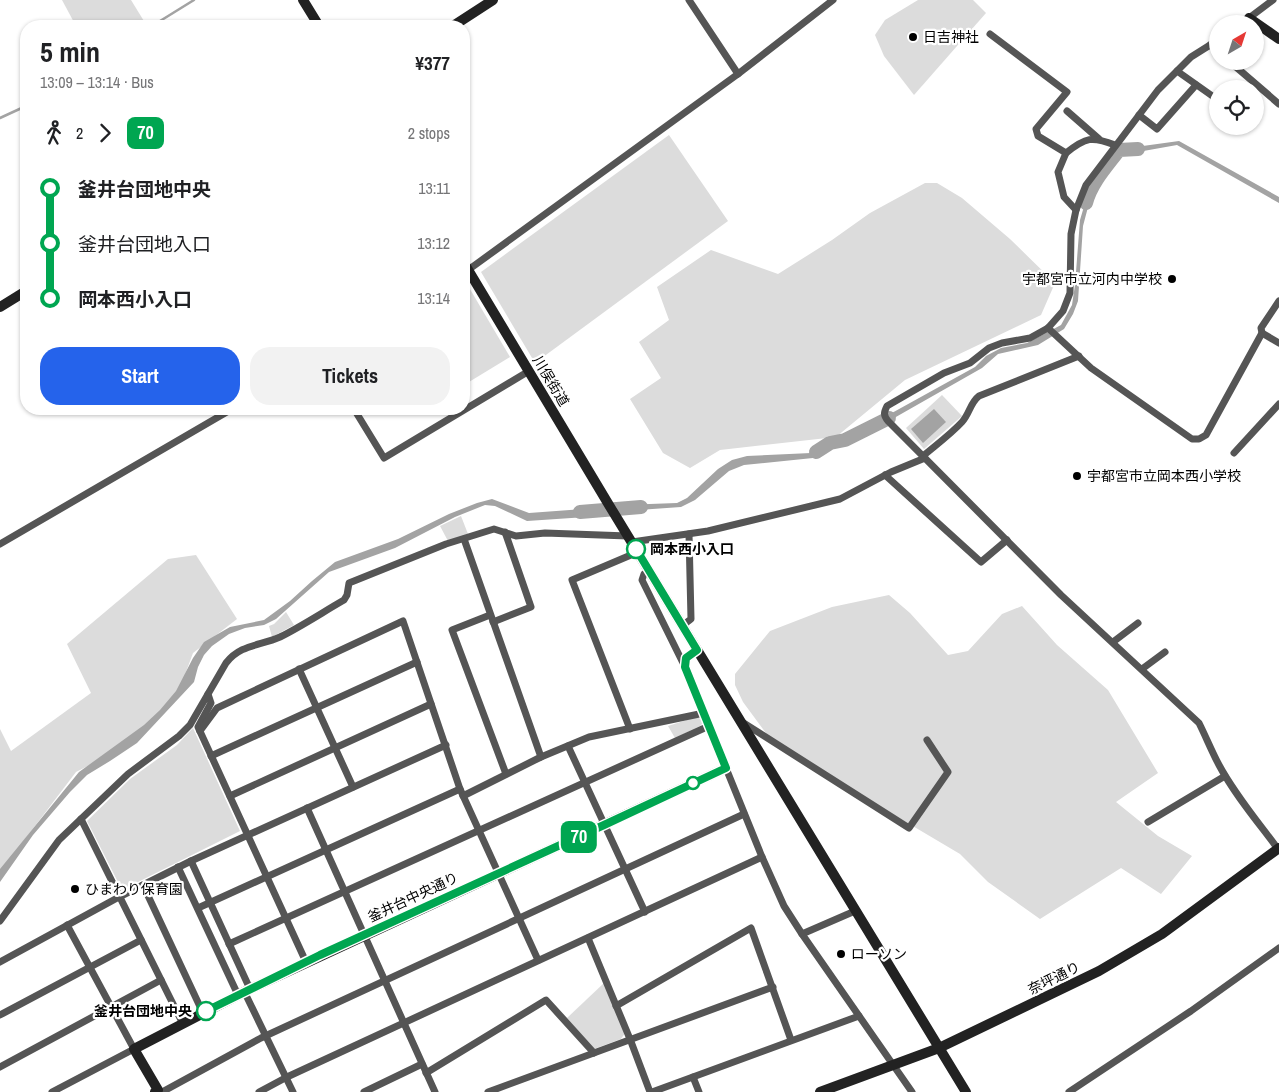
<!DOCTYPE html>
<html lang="en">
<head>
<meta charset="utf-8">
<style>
  body { margin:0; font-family:"Archivo Narrow","Noto Sans JP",sans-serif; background:#f2f2f2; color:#202124; height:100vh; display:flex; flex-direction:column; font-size:19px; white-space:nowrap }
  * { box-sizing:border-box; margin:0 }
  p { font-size:16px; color:#757577 }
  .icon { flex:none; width:28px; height:28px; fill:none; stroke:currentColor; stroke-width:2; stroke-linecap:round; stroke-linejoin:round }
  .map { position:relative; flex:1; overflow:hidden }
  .side { position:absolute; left:20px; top:20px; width:450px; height:395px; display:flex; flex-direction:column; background:#fff; border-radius:20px; box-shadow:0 1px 4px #0004 }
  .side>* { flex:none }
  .badge { padding:0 10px; border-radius:8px; font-size:18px; line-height:32px }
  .needle { width:32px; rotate:39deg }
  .buttons { position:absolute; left:1209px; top:15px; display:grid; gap:10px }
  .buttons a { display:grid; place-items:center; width:55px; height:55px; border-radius:50%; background:#fff; box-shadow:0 1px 4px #0004; font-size:25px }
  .map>.badge { position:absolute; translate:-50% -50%; box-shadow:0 0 0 2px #fff }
  .legs { display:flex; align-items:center; gap:8px; height:55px; padding:0 20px; font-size:16px }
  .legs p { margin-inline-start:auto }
  .summary { display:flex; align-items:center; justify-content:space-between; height:85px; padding:0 20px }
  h1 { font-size:28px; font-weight:800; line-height:38px }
  .cta { display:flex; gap:10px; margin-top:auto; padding:10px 20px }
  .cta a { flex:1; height:58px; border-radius:20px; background:#2563eb; color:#fff; font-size:20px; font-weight:800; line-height:58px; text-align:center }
  .cta a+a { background:#f2f2f2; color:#202124 }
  ul { padding:0 20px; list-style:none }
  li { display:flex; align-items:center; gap:18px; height:55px; font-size:19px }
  li i { display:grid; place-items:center; width:8px; height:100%; margin:0 6px; background:currentColor }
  li i::after { content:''; width:12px; height:12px; margin:-6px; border:4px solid; border-radius:50%; background:#fff }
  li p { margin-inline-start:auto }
  li:first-child i { background:linear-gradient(#0000 50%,currentColor 0) }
  li:last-child i { background:linear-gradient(currentColor 50%,#0000 0) }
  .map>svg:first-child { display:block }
  .green { fill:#dcdcdc }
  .water { fill:#a3a3a3 }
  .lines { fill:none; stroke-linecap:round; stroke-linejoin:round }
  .stream { stroke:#a3a3a3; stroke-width:2.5 }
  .river { stroke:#a3a3a3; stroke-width:14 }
  .street { stroke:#555; stroke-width:7 }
  .secondary { stroke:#222; stroke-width:10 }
  .line-1-casing { stroke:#fff; stroke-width:11 }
  .line-1 { stroke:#00a651; stroke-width:8 }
  .poi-dot { fill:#000; stroke:#fff; stroke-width:2 }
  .stop-1-dot { fill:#fff; stroke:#00a651; stroke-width:2.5 }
  .labels { text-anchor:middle; stroke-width:4.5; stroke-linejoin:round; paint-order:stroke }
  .poi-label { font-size:14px; fill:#000; stroke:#fff; text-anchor:start }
  .street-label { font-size:14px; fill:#000; stroke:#fff }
  .stop-label { font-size:14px; font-weight:bold; fill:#000; stroke:#fff; text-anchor:start }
</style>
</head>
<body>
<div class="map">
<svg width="1279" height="1092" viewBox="0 0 1279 1092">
  <rect width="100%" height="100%" fill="#fff"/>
  <!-- green -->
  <g class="green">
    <polygon points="62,0 131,0 147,26 76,26"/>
    <polygon points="918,0 973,0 986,13 914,95 884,56 875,35 885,20"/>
    <polygon points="669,135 728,221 535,363 481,272"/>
    <polygon points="925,183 937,183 962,198 1010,239 1055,283 1041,315 905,380 836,437 720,450 690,468 663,453 630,399 661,378 639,342 669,320 657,287 711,250 778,274 832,240 870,213"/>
    <polygon points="464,279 510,357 464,385"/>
    <polygon points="942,395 962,416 924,449 906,428"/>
    <polygon points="461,516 468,534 448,541 440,526"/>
    <polygon points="196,555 237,619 193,653 176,699 119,750 76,772 0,872 0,729 11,751 91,693 67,644 168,559"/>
    <polygon points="889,595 910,613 948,655 968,651 1002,614 1022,606 1057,645 1108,690 1158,773 1116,802 1158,836 1192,856 1161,894 1121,868 1040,919 988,882 960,854 852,790 768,736 743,702 735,685 735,674 770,631 832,607"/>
    <polygon points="286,612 294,625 272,637 269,626 274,624"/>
    <polygon points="696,717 701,719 703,723 700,726 675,738 668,726"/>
    <polygon points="193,728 240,831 122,890 87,821 130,779 177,745"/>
    <polygon points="604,983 625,1033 621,1039 594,1049 567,1018"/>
  </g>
  <!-- water -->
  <g class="water">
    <polygon points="1179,141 1279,197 1279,203 1177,145 1121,155 1092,192 1083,226 1078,301 1073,314 1064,329 1038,345 998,354 982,368 873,430 872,424 975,367 986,356 1001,348 1027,343 1061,325 1072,305 1075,285 1080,220 1088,193 1121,149"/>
    <polygon points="934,409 946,422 923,443 911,429"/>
    <polygon points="831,441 834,447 813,458 744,465 729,471 695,500 681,507 624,511 622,505 677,503 687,498 718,469 732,460 747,456 811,453"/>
    <polygon points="492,499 529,513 597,508 601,516 527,521 495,506 485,505 455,517 395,548 329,572 276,619 264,625 245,628 229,634 212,646 204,655 198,667 194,682 137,743 110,761 87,775 70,792 33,835 0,882 0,869 79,772 144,725 160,710 176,691 193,658 204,642 230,627 264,620 290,601 312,581 335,562 398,539 449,514 477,503"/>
  </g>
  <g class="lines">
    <!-- stream -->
    <g class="stream">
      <polyline points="152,26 194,0"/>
      <polyline points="0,118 26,106"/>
    </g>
    <!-- river -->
    <g class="river">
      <path d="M1086 203C1091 183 1107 166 1119 150L1138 149"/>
      <polyline points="816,452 830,443 845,440 889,418"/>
      <polyline points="580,512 641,507"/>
    </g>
    <!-- street -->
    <g class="street">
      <polyline points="1241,24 1273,0"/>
      <polyline points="990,34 1067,92 1036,129 1038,136 1066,153 1058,172 1064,197 1076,210"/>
      <path d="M1218 40 1191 57 1158 90 1086 185 1076 210 1071 234 1070 293 1063 311 1048 328 1030 338 1002 343 989 348 970 363 944 373 887 406C884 412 883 415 888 421L1061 595 1199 723C1206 737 1212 752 1219 765 1235 795 1258 822 1278 849"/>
      <polyline points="1210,45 1218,51"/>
      <polyline points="1229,61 1279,104"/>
      <polyline points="1177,71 1218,100"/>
      <polyline points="738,74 833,0"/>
      <polyline points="1067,111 1099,139"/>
      <polyline points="1139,115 1157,129 1196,85"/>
      <path d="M1066 153C1086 137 1092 136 1115 145"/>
      <polyline points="464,273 738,74 689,0"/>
      <polyline points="1048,328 1091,368 1192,439 1199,439 1206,435 1262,333 1261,328 1279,301"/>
      <polyline points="1262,333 1279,343"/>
      <polyline points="354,409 384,458 529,371"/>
      <polyline points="1234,453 1279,404"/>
      <path d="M923 456C936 445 951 434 962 422 970 413 970 403 979 396L1079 356"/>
      <polyline points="885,475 981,562 1007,540"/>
      <polyline points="464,539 541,757"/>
      <polyline points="632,542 708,531 840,499 891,472 925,458"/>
      <polyline points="0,544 232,409"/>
      <polyline points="649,571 644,574 642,580 685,667"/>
      <polyline points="490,615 452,630 506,774"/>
      <polyline points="493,622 531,607 505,532"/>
      <polyline points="682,626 691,619 689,534"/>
      <polyline points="1113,642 1138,623"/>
      <polyline points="697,650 686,658 685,667 762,857 784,906 802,934"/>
      <polyline points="299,669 353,787"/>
      <polyline points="1142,669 1165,652"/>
      <polyline points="208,694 211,703 198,727 306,962"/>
      <polyline points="742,722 909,828 948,772 927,740"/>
      <polyline points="630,729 572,580 638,552"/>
      <polyline points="200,731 217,708 403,621 460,789 538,960"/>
      <polyline points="568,746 645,912"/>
      <polyline points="211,756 417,662"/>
      <polyline points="230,796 431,704"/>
      <polyline points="463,796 541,757 589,737 704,713"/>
      <polyline points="307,808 435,1092"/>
      <polyline points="81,819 183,1024"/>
      <polyline points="1148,822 1225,776"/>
      <polyline points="191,861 250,989"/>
      <polyline points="178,867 238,995"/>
      <polyline points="143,885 203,1013"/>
      <polyline points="198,908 460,789"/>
      <polyline points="855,911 802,934 912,1092"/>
      <path d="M0 921 59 840 128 774 179 736 190 725 226 663C241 644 260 646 280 637 302 626 323 612 344 600L347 595 349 583 446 544 494 529 516 536 545 533 628 536"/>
      <polyline points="588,938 630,1039 650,1092"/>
      <polyline points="229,944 709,726"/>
      <polyline points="0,962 119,897 191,861 446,745"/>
      <polyline points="244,991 293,1092"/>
      <polyline points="616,1006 751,928 791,1040"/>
      <polyline points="0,1015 141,940"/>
      <polyline points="0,1067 161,980"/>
      <polyline points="426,1073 546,1000 594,1053"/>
      <polyline points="693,1077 699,1092"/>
      <polyline points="52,1092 134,1049 67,925"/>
      <polyline points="162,1092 261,1038 744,814"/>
      <path d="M259 1092 287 1077C445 1003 604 931 762 857"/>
      <polyline points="364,1092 422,1064"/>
      <polyline points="488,1092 773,987"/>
      <polyline points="652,1092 859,1016"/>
      <polyline points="1069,1092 1191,1011 1279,948"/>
    </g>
    <!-- secondary -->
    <g class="secondary">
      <polyline points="303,0 319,26"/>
      <polyline points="1249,18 1279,39"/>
      <polyline points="453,26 493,0"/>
      <polyline points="464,263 612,510 966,1092"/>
      <polyline points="0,307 26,291"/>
      <polyline points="155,1092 158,1090 134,1049 250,989 726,768"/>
      <polyline points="820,1092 939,1048 1099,971 1162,934 1279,848"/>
    </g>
  </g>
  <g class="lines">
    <!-- line-1 casing -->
    <g class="line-1-casing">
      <polyline id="line-1" points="206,1011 320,955 604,825 726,768 685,667 686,658 697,650 636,549"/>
    </g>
    <!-- line-1 -->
    <use href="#line-1" class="line-1"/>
  </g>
  <!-- markers -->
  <g class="poi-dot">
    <circle cx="913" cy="37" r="5"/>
    <circle cx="1172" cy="279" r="5"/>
    <circle cx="1077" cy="476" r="5"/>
    <circle cx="75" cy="889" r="5"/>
    <circle cx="841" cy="954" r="5"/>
  </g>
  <g class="stop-1-dot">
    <circle cx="636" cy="549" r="9"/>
    <circle cx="693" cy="783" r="6"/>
    <circle cx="206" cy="1011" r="9"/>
  </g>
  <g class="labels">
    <!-- poi labels -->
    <g class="poi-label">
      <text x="923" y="42">日吉神社</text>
      <text x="1162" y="284" text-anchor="end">宇都宮市立河内中学校</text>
      <text x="1087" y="481">宇都宮市立岡本西小学校</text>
      <text x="85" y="894">ひまわり保育園</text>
      <text x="851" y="959">ローソン</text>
    </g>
    <!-- street labels -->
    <g class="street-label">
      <text transform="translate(551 381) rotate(59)" y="5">川俣街道</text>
      <text transform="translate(413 897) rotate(-25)" y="5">釜井台中央通り</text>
      <text transform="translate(1054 978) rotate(-26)" y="5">奈坪通り</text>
    </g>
    <!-- stop labels -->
    <g class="stop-label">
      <text x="650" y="554">岡本西小入口</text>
      <text x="192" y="1016" text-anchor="end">釜井台団地中央</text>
    </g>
  </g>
</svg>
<div class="buttons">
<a><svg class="needle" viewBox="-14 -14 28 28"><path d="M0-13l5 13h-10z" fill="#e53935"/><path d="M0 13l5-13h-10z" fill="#757577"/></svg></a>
<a><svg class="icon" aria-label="locate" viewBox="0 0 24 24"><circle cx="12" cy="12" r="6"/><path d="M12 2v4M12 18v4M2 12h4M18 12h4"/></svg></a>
</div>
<b class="badge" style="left:579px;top:837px;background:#00a651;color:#fff">70</b>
<section class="side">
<div class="summary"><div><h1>5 min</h1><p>13:09 – 13:14 · Bus</p></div><b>¥377</b></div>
<div class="legs"><svg class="icon" aria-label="walk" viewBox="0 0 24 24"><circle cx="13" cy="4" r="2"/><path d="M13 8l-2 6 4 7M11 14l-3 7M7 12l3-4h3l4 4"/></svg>2<svg class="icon" aria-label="forward" viewBox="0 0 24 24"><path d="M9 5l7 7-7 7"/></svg><b class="badge" style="background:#00a651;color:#fff">70</b><p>2 stops</p></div>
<ul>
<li><i style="color:#00a651"></i><b>釜井台団地中央</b><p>13:11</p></li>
<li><i style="color:#00a651"></i><span>釜井台団地入口</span><p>13:12</p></li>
<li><i style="color:#00a651"></i><b>岡本西小入口</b><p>13:14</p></li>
</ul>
<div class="cta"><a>Start</a><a>Tickets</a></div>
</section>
</div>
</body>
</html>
